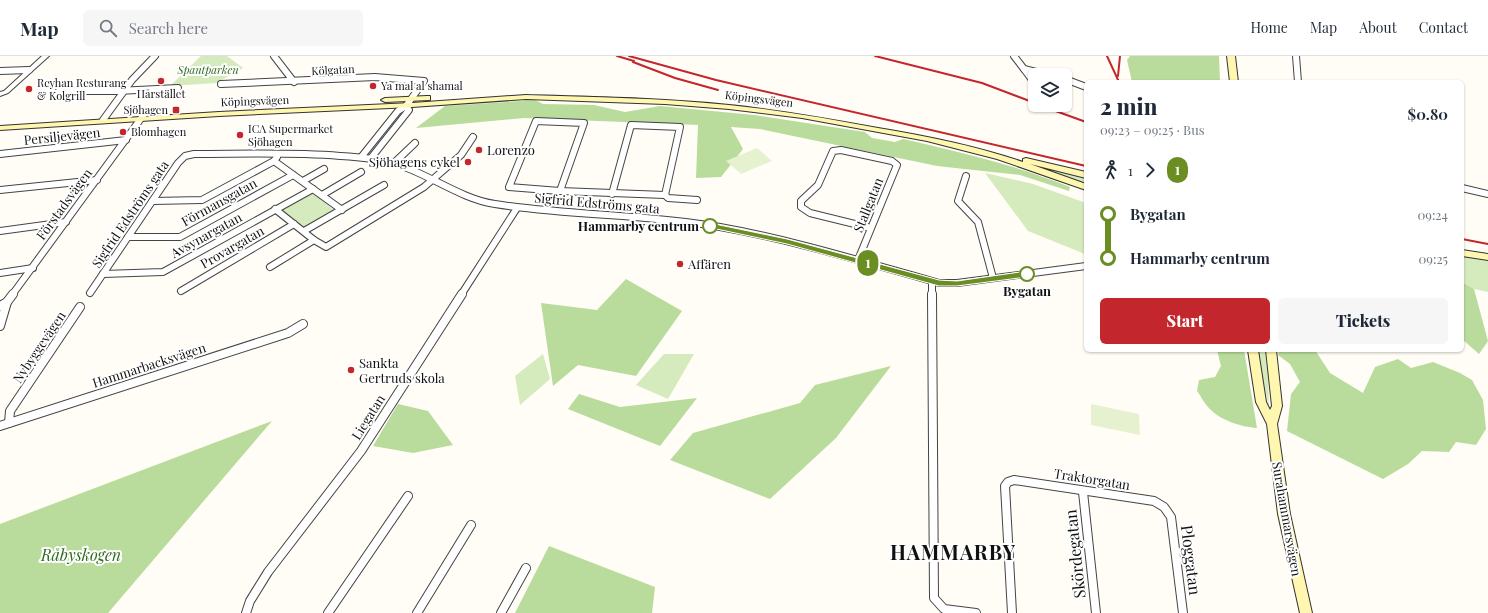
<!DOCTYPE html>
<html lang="en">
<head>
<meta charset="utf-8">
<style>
  body { margin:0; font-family:"Playfair Display",serif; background:#f6f6f7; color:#1f2937; height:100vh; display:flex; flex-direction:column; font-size:15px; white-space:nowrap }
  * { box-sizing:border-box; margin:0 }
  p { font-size:13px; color:#747a83 }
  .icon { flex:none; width:22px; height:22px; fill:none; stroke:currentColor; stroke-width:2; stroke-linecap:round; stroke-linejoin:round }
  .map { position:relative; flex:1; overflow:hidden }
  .sheet { position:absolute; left:1084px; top:24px; width:380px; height:272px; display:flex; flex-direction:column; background:#fff; border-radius:6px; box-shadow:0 1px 3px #0004 }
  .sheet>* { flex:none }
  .badge { padding:0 8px; border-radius:13px; font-size:14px; line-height:26px }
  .buttons { position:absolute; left:1028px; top:12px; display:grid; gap:8px }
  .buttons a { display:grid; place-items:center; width:44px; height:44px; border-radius:6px; background:#fff; box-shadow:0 1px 3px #0004; font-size:20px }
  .map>.badge { position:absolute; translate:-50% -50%; box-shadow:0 0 0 2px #fff }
  .legs { display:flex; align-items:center; gap:6px; height:44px; padding:0 16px; font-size:13px }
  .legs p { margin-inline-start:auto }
  .head { display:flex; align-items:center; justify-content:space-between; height:68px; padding:0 16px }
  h1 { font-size:22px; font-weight:800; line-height:30px }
  .primary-button { display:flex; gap:8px; margin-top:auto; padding:8px 16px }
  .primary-button a { flex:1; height:46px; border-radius:6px; background:#c4262e; color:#fff; font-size:16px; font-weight:800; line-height:46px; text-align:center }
  .primary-button a+a { background:#f6f6f7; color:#1f2937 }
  ul { padding:0 16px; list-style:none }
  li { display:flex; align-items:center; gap:14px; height:44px; font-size:15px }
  li i { display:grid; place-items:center; width:6px; height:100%; margin:0 5px; background:currentColor }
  li i::after { content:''; width:10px; height:10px; margin:-5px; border:3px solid; border-radius:50%; background:#fff }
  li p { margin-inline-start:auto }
  li:first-child i { background:linear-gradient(#0000 50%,currentColor 0) }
  li:last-child i { background:linear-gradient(currentColor 50%,#0000 0) }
  header { display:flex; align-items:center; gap:24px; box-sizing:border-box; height:56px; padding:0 20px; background:#fff; border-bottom:1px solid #e0e1e3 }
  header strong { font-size:19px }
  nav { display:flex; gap:22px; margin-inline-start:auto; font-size:14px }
  .search { width:280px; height:36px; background:#f6f6f7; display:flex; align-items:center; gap:10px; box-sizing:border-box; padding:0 14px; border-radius:6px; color:#747a83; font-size:15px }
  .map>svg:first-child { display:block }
  .green { fill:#d5ebbd }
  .forest { fill:#b9dc9c }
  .pitch { fill:#e6f2cf }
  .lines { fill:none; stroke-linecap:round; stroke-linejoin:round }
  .minor-far1-casing { stroke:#444; stroke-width:8 }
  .minor-casing { stroke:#444; stroke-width:10 }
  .tertiary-casing { stroke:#444; stroke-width:2 }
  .secondary-casing { stroke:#333; stroke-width:2 }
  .minor-far1 { stroke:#fff; stroke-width:6 }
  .minor { stroke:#fff; stroke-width:8 }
  .tertiary { fill:#fff; fill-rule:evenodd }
  .secondary { fill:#fff6b0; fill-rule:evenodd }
  .rail { stroke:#c4262e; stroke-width:2 }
  .line-1 { fill:#6b8e23; stroke:#fff }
  .poi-dot { fill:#c4262e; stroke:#fff; stroke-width:1.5 }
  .stop-1-dot { fill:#fff; stroke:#6b8e23; stroke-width:2 }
  .labels { text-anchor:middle; stroke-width:4; stroke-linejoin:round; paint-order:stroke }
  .far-park-label { font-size:11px; font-style:italic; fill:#2f6b1f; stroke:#fff }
  .far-street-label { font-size:11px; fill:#111; stroke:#fff }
  .far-poi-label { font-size:11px; fill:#111; stroke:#fff; text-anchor:start }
  .street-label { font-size:13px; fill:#111; stroke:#fff }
  .poi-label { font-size:13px; fill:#111; stroke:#fff; text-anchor:start }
  .stop-label { font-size:13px; font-weight:bold; fill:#111; stroke:#fff; text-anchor:end }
  .near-street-label { font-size:16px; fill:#111; stroke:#fff }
  .near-park-label { font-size:16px; font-style:italic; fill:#2f6b1f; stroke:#fff }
  .near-district-label { font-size:20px; font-weight:bold; letter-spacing:1px; fill:#111; stroke:#fff }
</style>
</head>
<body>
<header>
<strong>Map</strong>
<div class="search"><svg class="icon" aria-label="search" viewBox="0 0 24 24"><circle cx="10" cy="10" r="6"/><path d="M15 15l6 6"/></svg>Search here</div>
<nav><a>Home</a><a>Map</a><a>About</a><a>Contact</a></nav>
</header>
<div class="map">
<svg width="1488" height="557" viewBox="0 0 1488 557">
  <rect width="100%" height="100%" fill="#fffdf5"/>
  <!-- green -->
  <g class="green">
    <polygon points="201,0 227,0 243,12 216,27 170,30"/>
    <polygon points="1015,105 1086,121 1086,129"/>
    <polygon points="985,117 1033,128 1086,147 1085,198 1028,175"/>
    <polygon points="313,137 335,155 305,172 282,154"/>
    <polygon points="1462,200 1488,205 1488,236 1474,233 1462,226"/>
    <polygon points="1257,294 1265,294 1268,318 1269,352"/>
    <polygon points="543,298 550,323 520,349 515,320"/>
    <polygon points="664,298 694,298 668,343 636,329"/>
  </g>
  <!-- forest -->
  <g class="forest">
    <polygon points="1130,0 1219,0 1220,26 1132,26 1127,4"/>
    <path d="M535 44 543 48 594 49 625 56 660 50 754 59 865 76 872 82 895 86 903 83C960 96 1015 109 1070 131L1069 135 1020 119 937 110 760 73 731 71 743 93 721 121 696 122 698 69 524 62 416 72 445 50Z"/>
    <polygon points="626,223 682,255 636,320 578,309 553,330 541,247 597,254"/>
    <polygon points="1462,226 1474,233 1488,285 1479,298 1462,283"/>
    <path d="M1217 294H1244L1257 372C1241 371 1219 364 1208 351 1204 347 1201 340 1197 335L1199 324 1215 321 1221 310Z"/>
    <polygon points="1279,294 1315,294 1330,317 1363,337 1375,311 1398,303 1411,312 1433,306 1460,317 1472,324 1483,344 1486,373 1476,389 1456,386 1449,396 1422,395 1408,408 1383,423 1287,375 1291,338 1300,326 1290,308 1278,299"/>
    <polygon points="891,310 836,382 770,443 670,404 693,377 800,347 815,329"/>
    <polygon points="579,338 620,351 697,342 660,390 568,353"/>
    <polygon points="398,348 428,355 453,389 413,397 373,390"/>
    <polygon points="272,365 108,557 0,557 0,468"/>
    <polygon points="549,490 655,531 652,557 515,557"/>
  </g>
  <!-- pitch -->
  <g class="pitch">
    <polygon points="757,92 772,105 741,118 726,105"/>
    <polygon points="1091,348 1139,358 1140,379 1091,369"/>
  </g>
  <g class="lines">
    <!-- minor-far1 casing -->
    <g class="minor-far1-casing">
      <g id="minor-far1">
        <polyline points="274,0 294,26"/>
        <polyline points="1014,0 1024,13 1048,19"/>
        <polyline points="1296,0 1298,26"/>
        <polyline points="1024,13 1035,28"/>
        <polyline points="0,15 29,14"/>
        <polyline points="1065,23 1086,31"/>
        <polyline points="221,28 375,21 424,25 406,50 398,55 362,100"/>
        <polyline points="59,35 117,35 178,32"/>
        <polyline points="103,64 132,24 155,0"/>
        <polygon points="536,65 584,67 560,135 509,131"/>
        <polyline points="0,98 126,84"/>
        <polyline points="277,101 274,105 342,154"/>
        <polyline points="371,102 409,54 406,50"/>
        <polyline points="394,107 415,87"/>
        <polyline points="966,120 958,145 978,166 993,222"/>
        <polyline points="303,125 324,113"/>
        <polyline points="1462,132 1488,138"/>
        <polyline points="0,134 97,124"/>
        <polyline points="560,135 665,139"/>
        <polyline points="612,138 631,69 680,71 665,139"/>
        <polyline points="322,139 361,116"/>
        <polyline points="665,139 668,142 697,144"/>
        <polyline points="153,145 202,144 274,105"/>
        <polyline points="275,153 314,184 326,191 424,131 461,99 473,81"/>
        <polyline points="0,175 66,166"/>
        <polyline points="304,175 384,129"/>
        <polyline points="128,181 180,181 293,119"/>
        <polyline points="858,204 897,109 892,105 841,94 833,95 818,129 801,145 801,151 810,157 871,172"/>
        <polyline points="270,211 314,184"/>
        <polyline points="0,217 33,212"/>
        <polyline points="103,218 163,216 313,133"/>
        <polyline points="181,235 294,168"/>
        <path d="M90 237 178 107 185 100 194 98C242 98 291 96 340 100 357 101 375 102 393 107 426 116 460 143 495 148 570 160 646 158 720 171 794 184 867 207 939 227H957L1086 210"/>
        <polyline points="12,239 145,57"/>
        <polyline points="461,239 517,152"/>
        <polyline points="932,239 932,226"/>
      </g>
    </g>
    <!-- minor casing -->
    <g class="minor-casing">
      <g id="minor">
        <polyline points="932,238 934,542 944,553 976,557"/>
        <polyline points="0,250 7,246 13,238"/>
        <polyline points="0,270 7,246"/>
        <polyline points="9,367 10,355 80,251"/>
        <polyline points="0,370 288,277 303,268"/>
        <polyline points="1083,436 1096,557"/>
        <polyline points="246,557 250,545 268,516 361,395 462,238"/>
        <polyline points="328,557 408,440"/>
        <polyline points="417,557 471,469"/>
        <polyline points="501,557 526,512"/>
        <polyline points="1012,557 1005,430 1008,426 1014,424 1154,445 1164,451 1171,461 1183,557"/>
      </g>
    </g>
    <!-- tertiary casing -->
    <g class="tertiary-casing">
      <polygon id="tertiary" points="42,0 49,0 8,37 0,40 0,36 4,35"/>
    </g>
    <!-- secondary casing -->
    <g class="secondary-casing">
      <g id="secondary">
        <polygon points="1227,0 1235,0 1238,26 1230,26"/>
        <path d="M526 39C594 41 661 42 729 49 779 54 829 63 878 72 927 80 976 90 1023 106V103L1026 102 1086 116V122L1030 108 1086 128V134L997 103 927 85 802 62 729 53 665 48 526 43 412 51 219 60 0 74V70L219 56 412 47Z"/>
        <polygon points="427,40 430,40 430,44 385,46 381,44 385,42"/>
        <polygon points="1462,194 1488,198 1488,204 1462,200"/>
        <polygon points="1248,294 1258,294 1266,346 1270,354 1272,350 1266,294 1276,294 1282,350 1277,368 1290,458 1312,557 1300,557 1278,458 1267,368 1256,346"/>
      </g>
    </g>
    <!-- minor-far1 -->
    <use href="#minor-far1" class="minor-far1"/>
    <!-- minor -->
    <use href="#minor" class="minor"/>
    <!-- tertiary -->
    <use href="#tertiary" class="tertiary"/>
    <!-- secondary -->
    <use href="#secondary" class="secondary"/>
    <!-- rail -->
    <g class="rail">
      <polyline points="617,0 634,5"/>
      <polyline points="629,0 716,24 1086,110"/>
      <polyline points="875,0 982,27 1035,47"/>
      <polyline points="1107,0 1119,26"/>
      <polyline points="633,6 675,22 718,34"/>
      <polyline points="1118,20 1120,0"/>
      <polyline points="1039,49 1086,66"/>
      <polyline points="1462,183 1488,188"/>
    </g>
  </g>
  <!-- line-1 -->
  <polygon class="line-1" points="710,167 787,183 939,224 957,225 1027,215 1031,218 1027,221 957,230 939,230 787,188 707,171 706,170"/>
  <!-- markers -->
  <g class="poi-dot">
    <circle cx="161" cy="25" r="4"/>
    <circle cx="373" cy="30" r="4"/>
    <circle cx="29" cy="33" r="4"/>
    <rect x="172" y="50" width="8" height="8" rx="2"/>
    <circle cx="123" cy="76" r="4"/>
    <circle cx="240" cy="79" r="4"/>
    <circle cx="479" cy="94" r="4"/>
    <circle cx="468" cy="106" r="4"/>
    <circle cx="680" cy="208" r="4"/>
    <circle cx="351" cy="314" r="4"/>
  </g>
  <g class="stop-1-dot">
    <circle cx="710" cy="170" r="7"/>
    <circle cx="1027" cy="218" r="7"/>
  </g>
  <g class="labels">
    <!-- far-park labels -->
    <g class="far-park-label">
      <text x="208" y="18">Spantparken</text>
    </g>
    <!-- far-street labels -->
    <g class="far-street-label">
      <text transform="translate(333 14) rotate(-3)" y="4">Kölgatan</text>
      <text transform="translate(759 43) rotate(7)" y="4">Köpingsvägen</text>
      <text transform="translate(255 45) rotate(-2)" y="4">Köpingsvägen</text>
    </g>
    <!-- far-poi labels -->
    <g class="far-poi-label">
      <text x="37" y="31">Reyhan Resturang<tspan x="37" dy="13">&amp; Kolgrill</tspan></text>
      <text x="381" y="34">Ya mal al shamal</text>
      <text x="161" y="42" text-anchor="middle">Hårstället</text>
      <text x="168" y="58" text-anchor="end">Sjöhagen</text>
      <text x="248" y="77">ICA Supermarket<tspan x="248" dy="13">Sjöhagen</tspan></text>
      <text x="131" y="80">Blomhagen</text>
    </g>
    <!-- street labels -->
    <g class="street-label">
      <text transform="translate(62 80) rotate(-6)" y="5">Persiljevägen</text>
      <text transform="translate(219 146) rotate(-29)" y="5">Förmansgatan</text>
      <text transform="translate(597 147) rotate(5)" y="5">Sigfrid Edströms gata</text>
      <text transform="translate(64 148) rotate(-54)" y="5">Förstadsvägen</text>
      <text transform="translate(868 149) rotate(-68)" y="5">Stallgatan</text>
      <text transform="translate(130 158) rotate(-56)" y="5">Sigfrid Edströms gata</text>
      <text transform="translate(206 179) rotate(-29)" y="5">Avsynargatan</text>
      <text transform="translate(232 191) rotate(-30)" y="5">Provargatan</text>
      <text transform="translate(39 291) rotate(-56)" y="5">Nybyggevägen</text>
      <text transform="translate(149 309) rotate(-18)" y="5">Hammarbacksvägen</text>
      <text transform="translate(368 361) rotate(-58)" y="5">Liegatan</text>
      <text transform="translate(1092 423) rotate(9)" y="5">Traktorgatan</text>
      <text transform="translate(1287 463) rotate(80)" y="5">Surahammarsvägen</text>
    </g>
    <!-- poi labels -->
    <g class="poi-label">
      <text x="487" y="99">Lorenzo</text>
      <text x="460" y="111" text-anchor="end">Sjöhagens cykel</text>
      <text x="688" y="213">Affären</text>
      <text x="359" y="312">Sankta<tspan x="359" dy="15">Gertruds skola</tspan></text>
    </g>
    <!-- stop labels -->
    <g class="stop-label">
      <text x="699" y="175">Hammarby centrum</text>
      <text x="1027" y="240" text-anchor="middle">Bygatan</text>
    </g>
    <!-- near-street labels -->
    <g class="near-street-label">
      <text transform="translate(1075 498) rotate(-96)" y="6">Skördegatan</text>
      <text transform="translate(1191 504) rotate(83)" y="6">Ploggatan</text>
    </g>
    <!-- near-park labels -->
    <g class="near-park-label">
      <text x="81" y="505">Råbyskogen</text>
    </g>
    <!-- near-district labels -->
    <g class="near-district-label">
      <text x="953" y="504">HAMMARBY</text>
    </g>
  </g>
</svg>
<div class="buttons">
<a><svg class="icon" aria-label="layers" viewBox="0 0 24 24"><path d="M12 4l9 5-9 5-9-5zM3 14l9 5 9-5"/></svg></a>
</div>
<b class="badge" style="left:868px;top:207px;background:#6b8e23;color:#fff">1</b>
<section class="sheet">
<div class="head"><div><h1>2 min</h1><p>09:23 – 09:25 · Bus</p></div><b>$0.80</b></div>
<div class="legs"><svg class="icon" aria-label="walk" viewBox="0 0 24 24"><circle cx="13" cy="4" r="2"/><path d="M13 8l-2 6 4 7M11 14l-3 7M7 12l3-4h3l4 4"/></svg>1<svg class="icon" aria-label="forward" viewBox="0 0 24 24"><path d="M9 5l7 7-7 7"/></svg><b class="badge" style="background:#6b8e23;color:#fff">1</b></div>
<ul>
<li><i style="color:#6b8e23"></i><b>Bygatan</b><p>09:24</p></li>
<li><i style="color:#6b8e23"></i><b>Hammarby centrum</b><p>09:25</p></li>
</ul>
<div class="primary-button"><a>Start</a><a>Tickets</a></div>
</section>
</div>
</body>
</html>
